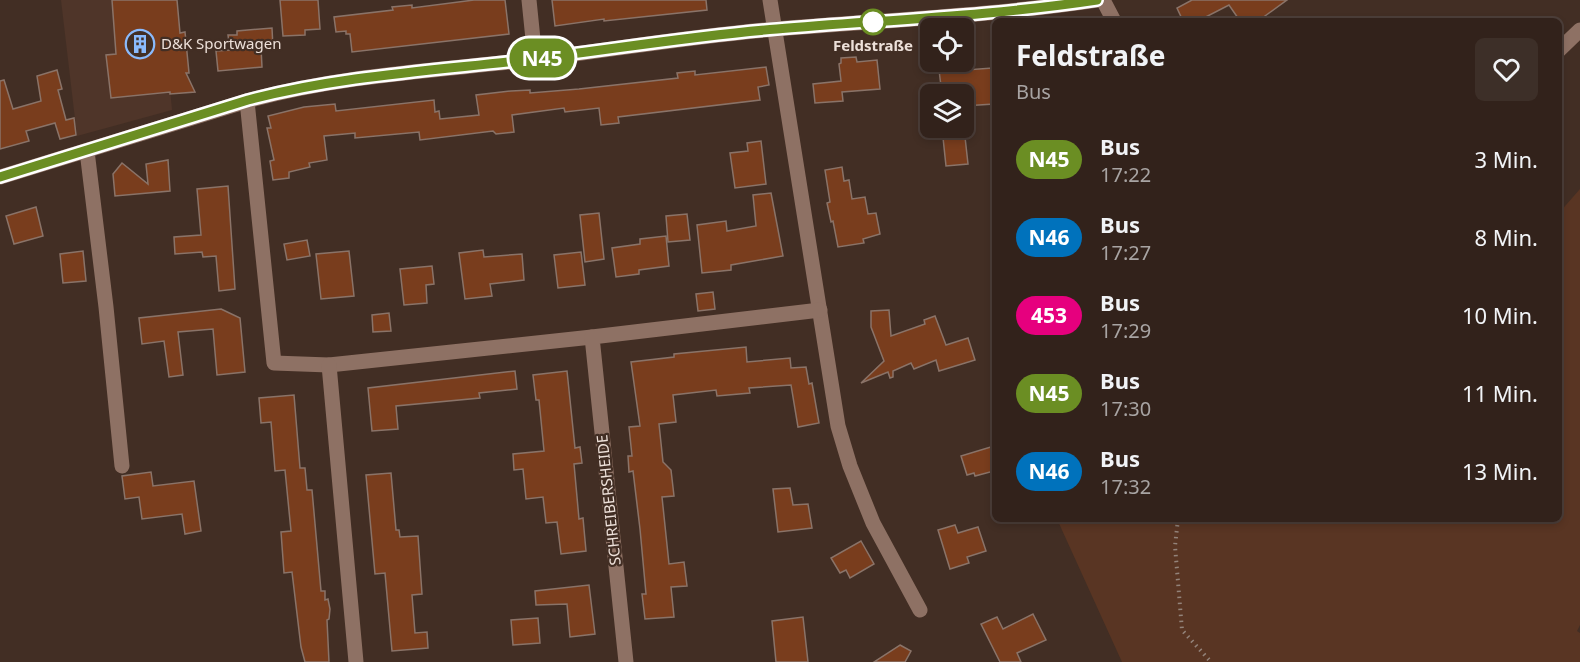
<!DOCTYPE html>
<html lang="de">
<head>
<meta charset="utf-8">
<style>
  body { margin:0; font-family:"Noto Sans",sans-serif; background:#3d2f28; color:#f1f3f6; height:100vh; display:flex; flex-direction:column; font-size:22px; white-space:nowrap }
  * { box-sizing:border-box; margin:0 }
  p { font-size:20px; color:#a8a4a3 }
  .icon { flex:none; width:33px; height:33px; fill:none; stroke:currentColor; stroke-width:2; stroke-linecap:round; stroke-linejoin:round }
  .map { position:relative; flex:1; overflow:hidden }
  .side { position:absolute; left:992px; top:18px; width:570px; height:504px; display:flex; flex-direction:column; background:#32221b; border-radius:9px; box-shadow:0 3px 9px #0003,0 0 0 2px #4d3f3a }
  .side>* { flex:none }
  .badge { padding:0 12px; border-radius:20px; font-size:21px; line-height:39px }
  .tools { position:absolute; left:920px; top:18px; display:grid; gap:12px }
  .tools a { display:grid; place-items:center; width:54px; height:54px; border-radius:9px; background:#32221b; box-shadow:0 3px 9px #0003,0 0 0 2px #4d3f3a; font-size:30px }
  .map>.badge { position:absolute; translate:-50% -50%; box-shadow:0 0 0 3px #fff }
  .round { display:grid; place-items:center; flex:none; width:63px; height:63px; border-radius:9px; background:#3d2f28 }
  .headline { display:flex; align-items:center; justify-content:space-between; height:102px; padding:0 24px }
  h1 { font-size:28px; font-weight:700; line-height:45px }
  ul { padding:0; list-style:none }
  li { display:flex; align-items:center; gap:18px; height:78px; padding:0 24px }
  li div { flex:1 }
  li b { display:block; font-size:22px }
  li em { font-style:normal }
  li .badge { min-width:66px; font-weight:700; text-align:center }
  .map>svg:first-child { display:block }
  .built { fill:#4f3529 }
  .green { fill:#593523 }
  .building { fill:#793d1d; stroke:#8a7368; stroke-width:1.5 }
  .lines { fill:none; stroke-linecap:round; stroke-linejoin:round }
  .path { stroke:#93837a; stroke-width:4; stroke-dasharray:1.5 4.5; stroke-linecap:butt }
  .minor { stroke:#8e7164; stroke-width:15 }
  .line-casing { stroke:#fff; stroke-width:14 }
  .line { stroke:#6b8e23; stroke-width:9 }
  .stop-dot { fill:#fff; stroke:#6b8e23; stroke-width:3 }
  .labels { text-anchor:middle; stroke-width:4.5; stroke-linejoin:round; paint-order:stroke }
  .poi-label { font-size:15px; fill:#ede0d9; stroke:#422e24; text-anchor:start }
  .stop-label { font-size:15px; font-weight:bold; fill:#ede0d9; stroke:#422e24 }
  .street-label { font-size:15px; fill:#ede0d9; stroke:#422e24 }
</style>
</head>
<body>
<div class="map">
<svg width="1580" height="662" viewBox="0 0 1580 662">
  <rect width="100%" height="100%" fill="#422e24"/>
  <!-- built -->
  <polygon class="built" points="61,0 162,0 172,110 77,136"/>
  <!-- green -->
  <polygon class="green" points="1580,189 1580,625 1577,631 1580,633 1580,662 1122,662 1057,519 1558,519 1559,213"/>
  <!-- building -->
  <g class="building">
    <polygon points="112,0 177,0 180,33 185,32 189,73 186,73 195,92 170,94 170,92 111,98 106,55 116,54"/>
    <polygon points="280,0 318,0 320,29 305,30 305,35 283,36"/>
    <polygon points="474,0 505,0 509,34 352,52 350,34 346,34 346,31 336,32 334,17 393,10 392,7 412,5 412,8"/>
    <polygon points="552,0 706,0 707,10 604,21 604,19 555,26"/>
    <polygon points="1192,0 1287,0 1258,21 1240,21 1229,5 1198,21 1183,21 1177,8"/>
    <polygon points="272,28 273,48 261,48 262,67 218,71 216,51 230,50 228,35 237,35 237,31"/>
    <polygon points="856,57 857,62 877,60 880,89 842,92 843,101 815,103 813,84 841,81 839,64 841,63 841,58"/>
    <polygon points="766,67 769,85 758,87 760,100 618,117 619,123 601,125 599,108 565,112 564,108 512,115 514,132 496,134 493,131 420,140 419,132 355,138 355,133 324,136 327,160 309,163 310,167 289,172 289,178 273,180 270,161 274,160 267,128 271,128 268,116 304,107 335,104 336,111 434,100 435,112 439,111 440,119 479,115 476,95 511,91 530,90 530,93 579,89 678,78 677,73 695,71 695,75"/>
    <polygon points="966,67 966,70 992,68 994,104 963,106 963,94 942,94 939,70"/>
    <polygon points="57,70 62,89 58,90 66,120 74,118 76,135 60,139 55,123 26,131 29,141 0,149 0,81 4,80 13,109 41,101 37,76"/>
    <polygon points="942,128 964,128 968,164 946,166"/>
    <polygon points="761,141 766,184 735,188 730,153 748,151 747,143"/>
    <polygon points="168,160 170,191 115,196 113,174 122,163 148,184 146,164"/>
    <polygon points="842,167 844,181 849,180 852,199 865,197 868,214 876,213 880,234 863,239 864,243 838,247 833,221 831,222 827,203 830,202 825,170"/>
    <polygon points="228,186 235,289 219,291 216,256 203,257 202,252 175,254 174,237 201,235 197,189"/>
    <polygon points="771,193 783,256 731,265 731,270 702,273 697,225 726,221 727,231 756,226 753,195"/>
    <polygon points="36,207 43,236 14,244 6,216"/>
    <polygon points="599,213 604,259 585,262 580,215"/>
    <polygon points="687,214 690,240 668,242 666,216"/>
    <polygon points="666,236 669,266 639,270 639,274 616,277 612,248 640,244 640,239"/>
    <polygon points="307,240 310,256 287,260 284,244"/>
    <polygon points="483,250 484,257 522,254 524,280 490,284 492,296 465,299 459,253"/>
    <polygon points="83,251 86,281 63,283 60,254"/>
    <polygon points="349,251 354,296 321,299 316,254"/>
    <polygon points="581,252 585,285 558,288 554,255"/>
    <polygon points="432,266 434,284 426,285 427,303 404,305 400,269"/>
    <polygon points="713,292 715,309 698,311 696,294"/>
    <polygon points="221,309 240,318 245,372 217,375 213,329 178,332 183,375 169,377 164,341 142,344 139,318"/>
    <polygon points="889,310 891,336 925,324 924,320 935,316 946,345 968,338 975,360 939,371 936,360 914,369 911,363 893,371 893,377 890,378 888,372 861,383 884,361 871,327 871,311"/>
    <polygon points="389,313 391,331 373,332 372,315"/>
    <polygon points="746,347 747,362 790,358 791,368 806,367 809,384 812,383 819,423 798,427 791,385 749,388 750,393 717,396 716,390 673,395 676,422 659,424 663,462 671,470 674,496 662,497 669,564 684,562 687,586 671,587 674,617 645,619 642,594 646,594 640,529 633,471 629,472 628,456 632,456 629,427 640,426 631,362 674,357 674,354"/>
    <polygon points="515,371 517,389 479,393 480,398 396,406 398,429 372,431 368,388"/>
    <polygon points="567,371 575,448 580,447 582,463 574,464 579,519 583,518 586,551 561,554 557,522 546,523 543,497 526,499 523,469 514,470 513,454 544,451 539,400 536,400 533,375"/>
    <polygon points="294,395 300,468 305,468 307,490 312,490 321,591 325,591 325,600 328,599 330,609 329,619 327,620 329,662 305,662 301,647 292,572 284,573 281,532 291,531 285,470 275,471 271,422 261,423 259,398"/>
    <polygon points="994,446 994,471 975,476 974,473 967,475 961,456"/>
    <polygon points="151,472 153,486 194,481 201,531 185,534 182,514 142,519 139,497 125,499 122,476"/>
    <polygon points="391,473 396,530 399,530 400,537 418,536 422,594 412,595 415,633 427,632 428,648 392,651 385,573 375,574 366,475"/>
    <polygon points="790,488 793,505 808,504 812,528 778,532 773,489"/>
    <polygon points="955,525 958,533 978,527 986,551 967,557 969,563 950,569 938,530"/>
    <polygon points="861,541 874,564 850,578 846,570 840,573 831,558"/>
    <polygon points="589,585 595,634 570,637 567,604 536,605 535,591"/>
    <polygon points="1033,614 1046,640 1017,653 1021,662 1000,662 981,624 997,617 1003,629"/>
    <polygon points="803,617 808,662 776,662 772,621"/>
    <polygon points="538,618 540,643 513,645 511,620"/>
    <polygon points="900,645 911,651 905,662 874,662"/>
  </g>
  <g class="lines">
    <!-- path -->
    <polyline class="path" points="1178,519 1175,546 1182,630 1211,662"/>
    <!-- minor -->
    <g class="minor">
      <polyline points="529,0 535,59"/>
      <polyline points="770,0 838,426 850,466 873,523 920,610"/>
      <polyline points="1103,0 1114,21"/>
      <polyline points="1558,51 1580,30"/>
      <polyline points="247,101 274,363 329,365 592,337"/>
      <polyline points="87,151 106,307 122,466"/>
      <path d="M0 177 247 101C336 76 429 71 520 61 606 51 691 36 777 29 884 20 991 16 1097 0"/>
      <polyline points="329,365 356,662"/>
      <polyline points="626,662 592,337 820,310"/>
    </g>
  </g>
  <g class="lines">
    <!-- line casing -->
    <g class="line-casing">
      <path id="line" d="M0 177 248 100C335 77 426 71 516 61 603 51 689 36 777 29 883 20 991 16 1097 0"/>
    </g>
    <!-- line -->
    <use href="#line" class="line"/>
  </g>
  <!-- icons -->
  <defs>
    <g id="building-ring" transform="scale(1.5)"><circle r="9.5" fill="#422e24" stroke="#8abafc" stroke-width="1.5"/><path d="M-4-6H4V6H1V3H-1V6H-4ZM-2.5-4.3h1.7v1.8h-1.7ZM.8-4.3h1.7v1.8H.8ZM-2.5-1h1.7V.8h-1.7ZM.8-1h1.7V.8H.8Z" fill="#8abafc"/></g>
  </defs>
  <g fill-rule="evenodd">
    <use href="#building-ring" x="140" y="44"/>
  </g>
  <!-- markers -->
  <circle class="stop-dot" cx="873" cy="22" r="12"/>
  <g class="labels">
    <!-- poi labels -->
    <g class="poi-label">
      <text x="161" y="49">D&amp;K Sportwagen</text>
    </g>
    <!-- stop labels -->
    <g class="stop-label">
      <text x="873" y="51">Feldstraße</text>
    </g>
    <!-- street labels -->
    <g class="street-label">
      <text transform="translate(609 500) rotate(-96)" y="5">SCHREIBERSHEIDE</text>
    </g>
  </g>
</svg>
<div class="tools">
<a><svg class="icon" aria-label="locate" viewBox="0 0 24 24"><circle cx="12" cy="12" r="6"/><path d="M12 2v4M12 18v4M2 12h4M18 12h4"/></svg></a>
<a><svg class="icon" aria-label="layers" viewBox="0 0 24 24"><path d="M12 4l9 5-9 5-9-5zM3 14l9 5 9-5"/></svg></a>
</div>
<b class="badge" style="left:542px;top:58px;background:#6b8e23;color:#fff">N45</b>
<section class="side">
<div class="headline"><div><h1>Feldstraße</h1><p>Bus</p></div><a class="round"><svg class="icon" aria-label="heart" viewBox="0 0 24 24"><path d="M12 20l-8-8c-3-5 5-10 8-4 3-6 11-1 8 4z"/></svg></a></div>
<ul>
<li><span class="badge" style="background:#6b8e23;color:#fff">N45</span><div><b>Bus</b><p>17:22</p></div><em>3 Min.</em></li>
<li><span class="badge" style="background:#0072bc;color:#fff">N46</span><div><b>Bus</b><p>17:27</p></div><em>8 Min.</em></li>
<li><span class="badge" style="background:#e6007e;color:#fff">453</span><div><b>Bus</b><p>17:29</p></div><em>10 Min.</em></li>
<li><span class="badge" style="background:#6b8e23;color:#fff">N45</span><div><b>Bus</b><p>17:30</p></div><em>11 Min.</em></li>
<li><span class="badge" style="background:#0072bc;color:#fff">N46</span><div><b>Bus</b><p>17:32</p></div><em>13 Min.</em></li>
</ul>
</section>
</div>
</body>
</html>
